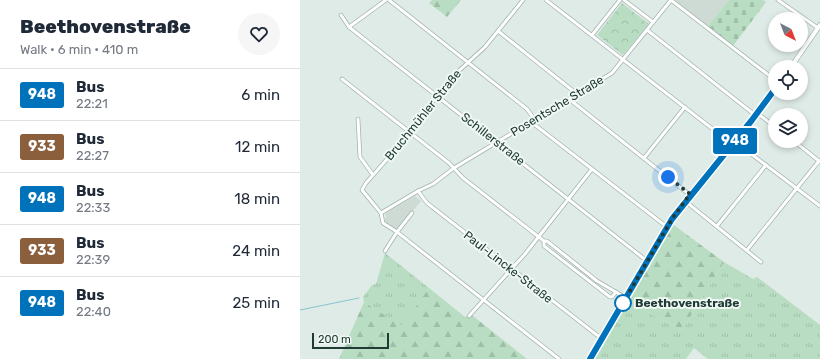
<!DOCTYPE html>
<html lang="en">
<head>
<meta charset="utf-8">
<style>
  body { margin:0; font-family:Rubik,sans-serif; background:#f6f6f7; color:#1f2937; height:100vh; display:flex; flex-direction:column; font-size:15px; white-space:nowrap }
  * { box-sizing:border-box; margin:0 }
  p { font-size:13px; color:#747a83 }
  .icon { flex:none; width:22px; height:22px; fill:none; stroke:currentColor; stroke-width:2; stroke-linecap:round; stroke-linejoin:round }
  .map { position:relative; flex:1; overflow:hidden }
  .details { display:flex; flex-direction:column; background:#fff; width:300px }
  .details>* { flex:none }
  .badge { padding:0 8px; border-radius:3px; font-size:14px; line-height:26px }
  .needle { width:26px; rotate:138deg }
  .buttons { position:absolute; left:468px; top:12px; display:grid; gap:8px }
  .buttons a { display:grid; place-items:center; width:40px; height:40px; border-radius:50%; background:#fff; box-shadow:0 2px 6px #0003; font-size:20px }
  .scale { position:absolute; left:12px; bottom:10px; width:77px; box-sizing:border-box; padding-left:4px; border:2px solid #203b34; border-top:0; font-size:11px; line-height:14px; white-space:nowrap; color:#203b34; -webkit-text-stroke:3px #f0f8f4; paint-order:stroke }
  .you { position:absolute; width:20px; height:20px; margin:-10px; border:3px solid #fff; border-radius:50%; background:#1a73e8; box-shadow:0 0 0 6px #1a73e833 }
  .map>.badge { position:absolute; translate:-50% -50%; box-shadow:0 0 0 2px #fff }
  .round { display:grid; place-items:center; flex:none; width:42px; height:42px; border-radius:21px; background:#f6f6f7 }
  .summary { display:flex; align-items:center; justify-content:space-between; height:68px; padding:0 20px }
  h1 { font-size:19px; font-weight:800; line-height:30px }
  ul { padding:0; list-style:none }
  li { display:flex; align-items:center; gap:12px; height:52px; padding:0 20px; border-top:1px solid #e0e1e3 }
  li div { flex:1 }
  li b { display:block; font-size:15px }
  li em { font-style:normal }
  li .badge { min-width:44px; font-weight:700; text-align:center }
  main { display:flex; flex:1; min-height:0 }
  .map>svg:first-child { display:block }
  .built { fill:#cedbd5 }
  .grass { fill:url(#grass-tufts) }
  .forest { fill:url(#forest-firs) }
  .cemetery { fill:url(#cemetery-stones) }
  .park { fill:url(#park-crowns) }
  .lines { fill:none; stroke-linecap:round; stroke-linejoin:round }
  .stream { stroke:#86c6d1; stroke-width:1 }
  .street-casing { stroke:#a2b3ad; stroke-width:4.5 }
  .secondary-casing { stroke:#9eb7ae; stroke-width:5.5 }
  .street { stroke:#fff; stroke-width:3 }
  .secondary { stroke:#fff; stroke-width:4 }
  .line-casing { stroke:#fff; stroke-width:9 }
  .line { stroke:#0072bc; stroke-width:6 }
  .walk { stroke:#203b34; stroke-width:4; stroke-dasharray:0 7.2 }
  .stop-dot { fill:#fff; stroke:#0072bc; stroke-width:2 }
  .labels { text-anchor:middle; stroke-width:4; stroke-linejoin:round; paint-order:stroke }
  .street-label { font-size:12px; fill:#203b34; stroke:#f0f8f4 }
  .stop-label { font-size:12px; font-weight:bold; fill:#203b34; stroke:#f0f8f4; text-anchor:start }
</style>
</head>
<body>
<main>
<section class="details">
<div class="summary"><div><h1>Beethovenstraße</h1><p>Walk · 6 min · 410 m</p></div><a class="round"><svg class="icon" aria-label="heart" viewBox="0 0 24 24"><path d="M12 20l-8-8c-3-5 5-10 8-4 3-6 11-1 8 4z"/></svg></a></div>
<ul>
<li><span class="badge" style="background:#0072bc;color:#fff">948</span><div><b>Bus</b><p>22:21</p></div><em>6 min</em></li>
<li><span class="badge" style="background:#8b5e3c;color:#fff">933</span><div><b>Bus</b><p>22:27</p></div><em>12 min</em></li>
<li><span class="badge" style="background:#0072bc;color:#fff">948</span><div><b>Bus</b><p>22:33</p></div><em>18 min</em></li>
<li><span class="badge" style="background:#8b5e3c;color:#fff">933</span><div><b>Bus</b><p>22:39</p></div><em>24 min</em></li>
<li><span class="badge" style="background:#0072bc;color:#fff">948</span><div><b>Bus</b><p>22:40</p></div><em>25 min</em></li>
</ul>
</section>
<div class="map">
<svg width="520" height="359" viewBox="0 0 520 359">
  <defs>
    <pattern id="grass-tufts" width="24" height="20" patternUnits="userSpaceOnUse"><rect width="24" height="20" fill="#b8ddc2"/><path d="M3 7l-1-3M5 7V3M7 7l1-3M15 17l-1-3M17 17v-4M19 17l1-3" fill="none" stroke="#9ebfa7"/></pattern>
    <pattern id="forest-firs" width="22" height="20" patternUnits="userSpaceOnUse"><rect width="22" height="20" fill="#b8ddc2"/><path d="M5 1l3.5 6h-7zM16 11l3.5 6h-7z" fill="#9ebfa7"/></pattern>
    <pattern id="cemetery-stones" width="16" height="16" patternUnits="userSpaceOnUse"><rect width="16" height="16" fill="#b8ddc2"/><path d="M2 7V4a2 2 0 0 1 4 0v3zM10 15v-3a2 2 0 0 1 4 0v3z" fill="#9ebfa7"/></pattern>
    <pattern id="park-crowns" width="20" height="18" patternUnits="userSpaceOnUse"><rect width="20" height="18" fill="#b8ddc2"/><path d="M2 6a3 3 0 1 1 6 0M12 15a3 3 0 1 1 6 0" fill="none" stroke="#9ebfa7"/></pattern>
  </defs>
  <rect width="100%" height="100%" fill="#dfebe6"/>
  <!-- built -->
  <g class="built">
    <polygon points="375,0 429,0 408,26 375,1"/>
    <polygon points="115,196 121,201 97,230 85,222 86,213"/>
  </g>
  <!-- grass -->
  <g class="grass">
    <polygon points="85,253 129,288 102,327 64,302 63,297 72,285 76,284"/>
    <polygon points="424,262 453,279 457,277 520,325 520,359 408,359 394,348 386,359 293,359 326,301 382,330"/>
  </g>
  <!-- forest -->
  <g class="forest">
    <polygon points="132,0 161,0 147,17 129,3"/>
    <polygon points="371,223 424,262 382,330 326,301"/>
    <polygon points="129,288 165,317 173,316 227,359 39,359 64,302 102,326"/>
  </g>
  <!-- cemetery -->
  <polygon class="cemetery" points="429,0 463,0 466,2 433,46 408,26"/>
  <!-- park -->
  <polygon class="park" points="322,3 349,24 323,55 297,35"/>
  <g class="lines">
    <!-- stream -->
    <polyline class="stream" points="0,310 59,298"/>
    <!-- street casing -->
    <g class="street-casing">
      <g id="street">
        <polyline points="89,0 227,109 235,120"/>
        <polyline points="223,0 185,47 151,78 96,149 66,183 62,190 81,213 83,223 97,232 259,359"/>
        <polyline points="246,0 432,144"/>
        <polyline points="324,0 353,22"/>
        <polyline points="371,0 475,80"/>
        <polyline points="478,0 518,28"/>
        <polyline points="41,15 49,27 347,261"/>
        <polyline points="49,27 86,0"/>
        <polyline points="347,30 455,115"/>
        <polyline points="198,31 277,94"/>
        <polyline points="292,35 320,0"/>
        <polyline points="42,79 149,163 163,178 244,241 247,241 297,281 326,298"/>
        <polyline points="269,99 390,195"/>
        <polyline points="457,113 475,127"/>
        <polyline points="58,119 60,157 73,175"/>
        <polyline points="232,121 235,125 367,227"/>
        <polyline points="434,141 520,206"/>
        <polyline points="494,141 519,161"/>
        <polyline points="344,158 385,107"/>
        <polyline points="118,191 127,203 302,339"/>
        <polyline points="385,201 461,262"/>
        <polyline points="81,213 118,191 133,184 154,168 312,73 371,0"/>
        <polyline points="417,226 466,165"/>
        <polyline points="244,241 244,246 310,297 312,297 316,292"/>
        <polyline points="447,250 519,161"/>
        <polyline points="85,251 97,232 112,213"/>
        <polyline points="169,316 225,254 292,169"/>
      </g>
    </g>
    <!-- secondary casing -->
    <g class="secondary-casing">
      <g id="secondary">
        <polyline points="491,67 520,25"/>
        <polyline points="290,359 371,219 452,120 475,89"/>
      </g>
    </g>
    <!-- street -->
    <use href="#street" class="street"/>
    <!-- secondary -->
    <use href="#secondary" class="secondary"/>
  </g>
  <g class="lines">
    <!-- line casing -->
    <g class="line-casing">
      <polyline id="line" points="290,359 372,219 452,120 475,89"/>
    </g>
    <!-- line -->
    <use href="#line" class="line"/>
    <!-- walk -->
    <polyline class="walk" points="323,303 372,219 390,194 368,177"/>
  </g>
  <!-- markers -->
  <circle class="stop-dot" cx="323" cy="303" r="8"/>
  <g class="labels">
    <!-- street labels -->
    <g class="street-label">
      <text transform="translate(257 106) rotate(-31)" y="4">Posentsche Straße</text>
      <text transform="translate(123 115) rotate(-51)" y="4">Bruchmühler Straße</text>
      <text transform="translate(193 139) rotate(38)" y="4">Schillerstraße</text>
      <text transform="translate(208 267) rotate(38)" y="4">Paul-Lincke-Straße</text>
    </g>
    <!-- stop labels -->
    <g class="stop-label">
      <text x="335" y="307">Beethovenstraße</text>
    </g>
  </g>
</svg>
<div class="buttons">
<a><svg class="needle" viewBox="-14 -14 28 28"><path d="M0-13l5 13h-10z" fill="#e53935"/><path d="M0 13l5-13h-10z" fill="#747a83"/></svg></a>
<a><svg class="icon" aria-label="locate" viewBox="0 0 24 24"><circle cx="12" cy="12" r="6"/><path d="M12 2v4M12 18v4M2 12h4M18 12h4"/></svg></a>
<a><svg class="icon" aria-label="layers" viewBox="0 0 24 24"><path d="M12 4l9 5-9 5-9-5zM3 14l9 5 9-5"/></svg></a>
</div>
<div class="scale">200 m</div>
<div class="you" style="left:368px;top:177px"></div>
<b class="badge" style="left:435px;top:141px;background:#0072bc;color:#fff">948</b>
</div>
</main>
</body>
</html>
